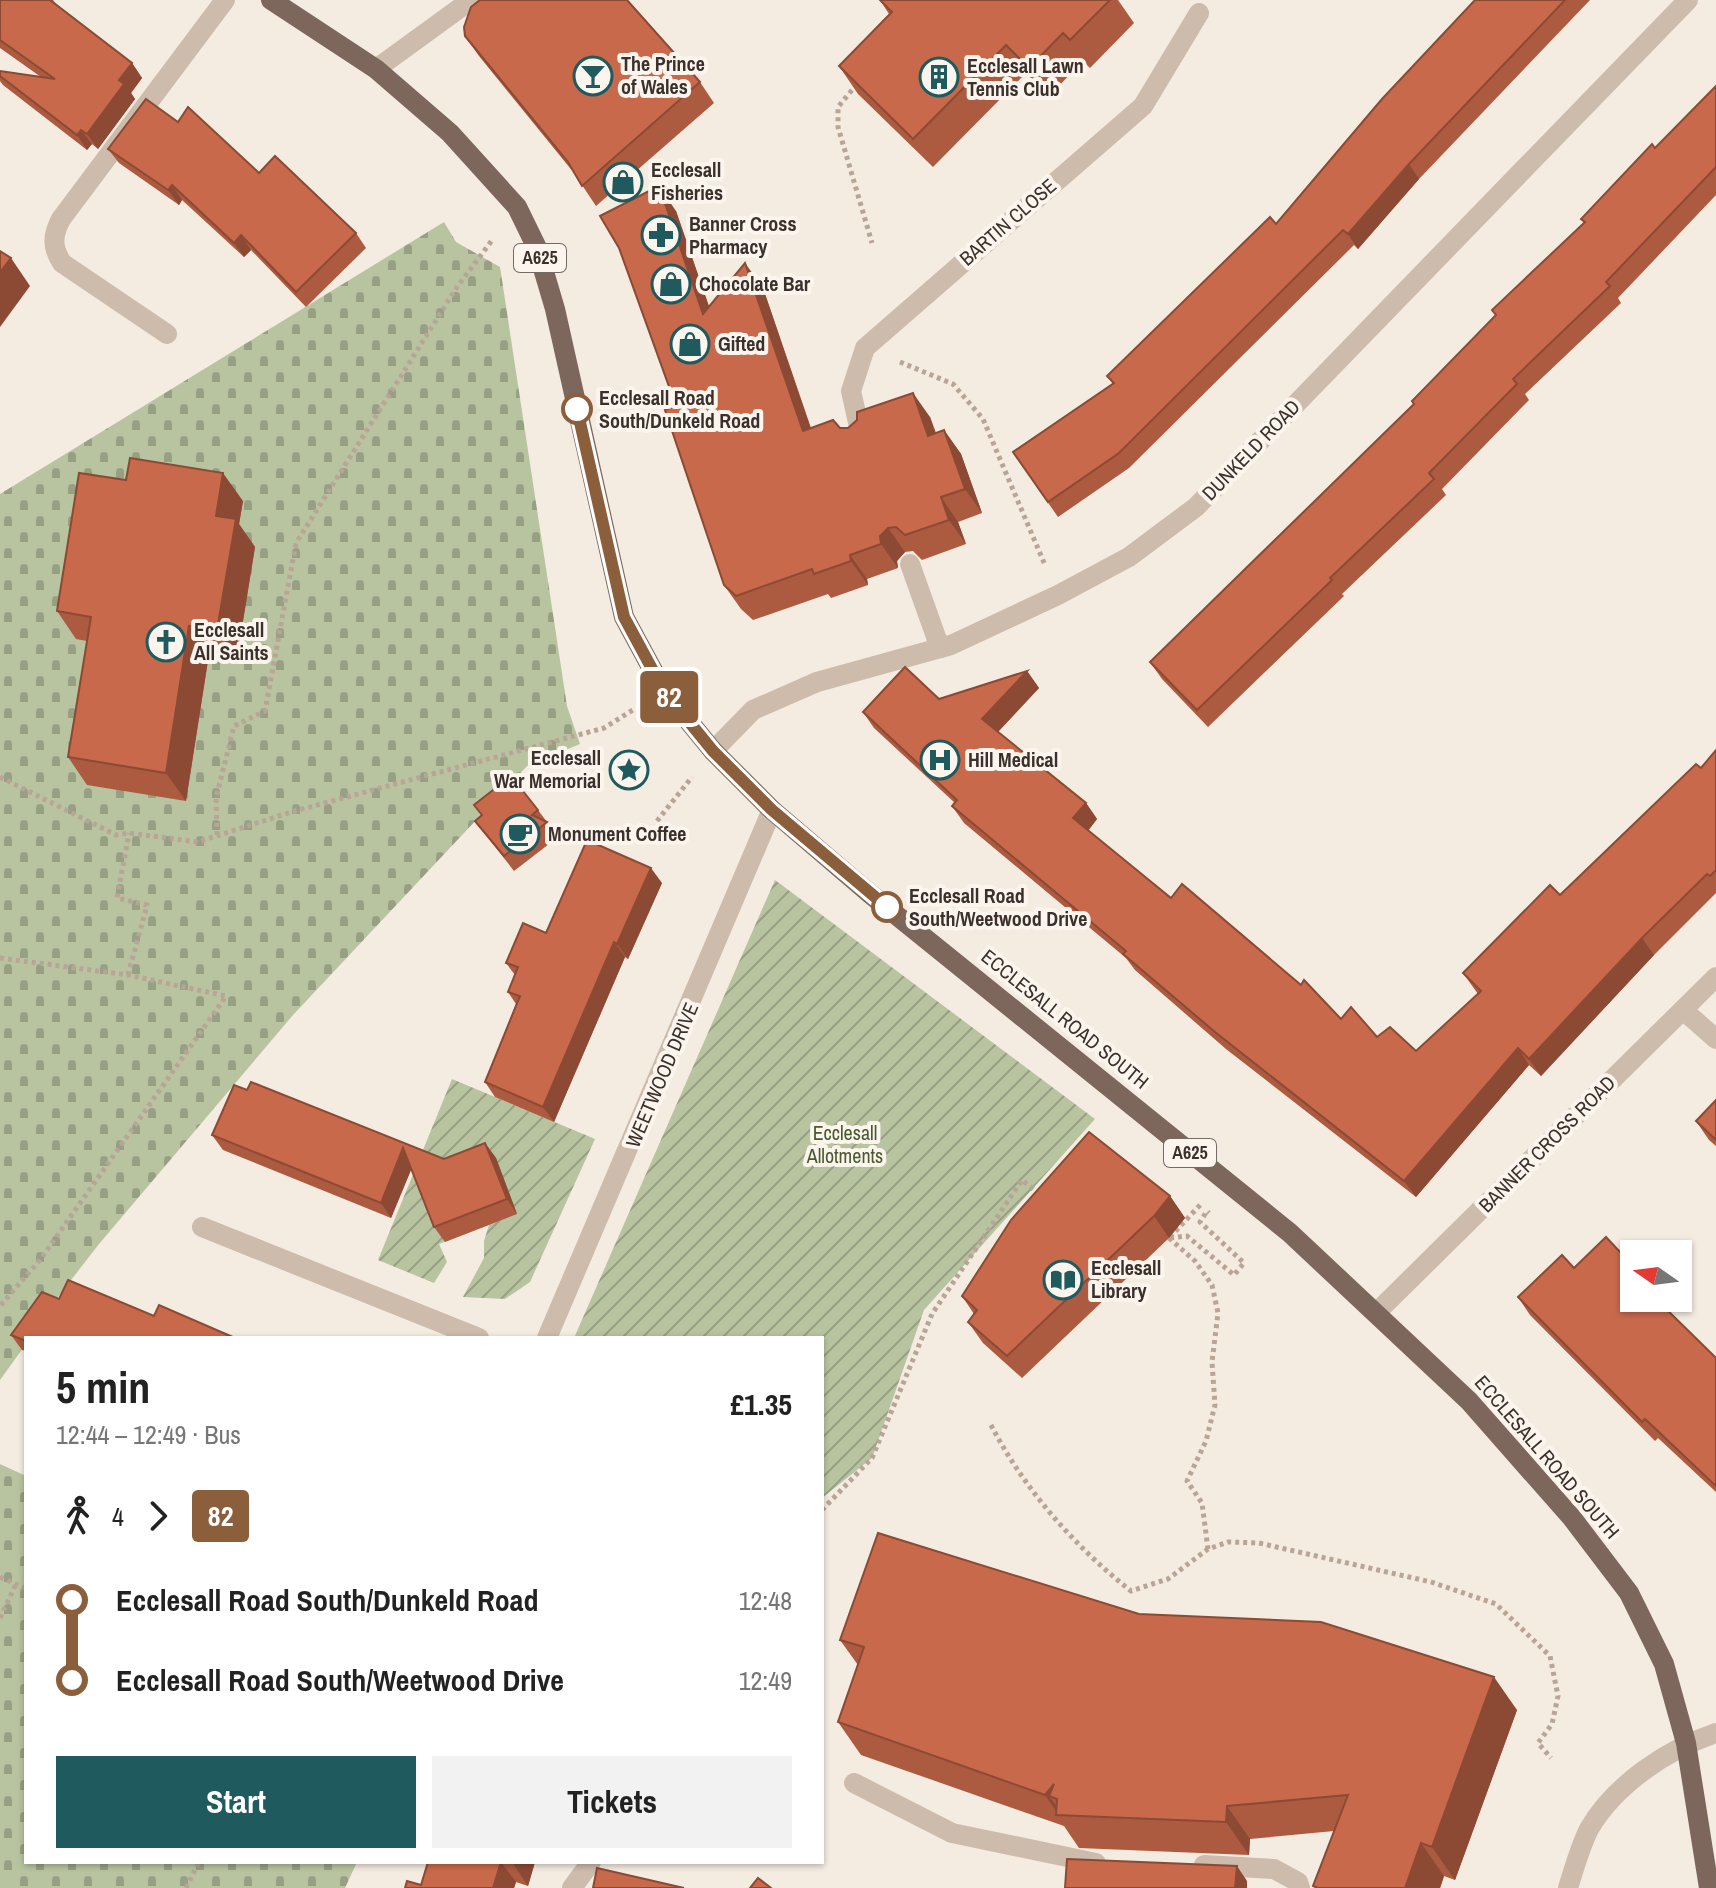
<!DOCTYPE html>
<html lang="en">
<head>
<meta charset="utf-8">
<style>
  body { margin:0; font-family:"Archivo Narrow",sans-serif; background:#f2f2f2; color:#222; height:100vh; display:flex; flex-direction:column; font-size:30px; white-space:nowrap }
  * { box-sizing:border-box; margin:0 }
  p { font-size:26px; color:#767676 }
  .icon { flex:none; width:44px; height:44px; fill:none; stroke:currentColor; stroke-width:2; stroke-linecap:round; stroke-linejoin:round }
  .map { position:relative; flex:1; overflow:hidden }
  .drawer { position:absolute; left:24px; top:1336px; width:800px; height:528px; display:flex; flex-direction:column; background:#fff; border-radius:0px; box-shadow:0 2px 6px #0004 }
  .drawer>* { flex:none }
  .badge { padding:0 16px; border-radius:6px; font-size:28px; line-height:52px }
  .needle { width:52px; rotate:284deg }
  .fabs { position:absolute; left:1620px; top:1240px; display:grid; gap:16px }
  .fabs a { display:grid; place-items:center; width:72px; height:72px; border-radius:0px; background:#fff; box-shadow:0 2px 6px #0004; font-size:40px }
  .map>.badge { position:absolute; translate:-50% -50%; box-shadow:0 0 0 4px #fff }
  .legs { display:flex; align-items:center; gap:12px; height:88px; padding:0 32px; font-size:26px }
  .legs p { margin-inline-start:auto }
  .summary { display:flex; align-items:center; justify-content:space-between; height:136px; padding:0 32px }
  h1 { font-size:44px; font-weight:700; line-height:60px }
  .primary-button { display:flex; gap:16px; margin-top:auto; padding:16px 32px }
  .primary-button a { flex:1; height:92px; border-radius:0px; background:#1f5a5e; color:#fff; font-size:32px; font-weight:700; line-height:92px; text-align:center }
  .primary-button a+a { background:#f2f2f2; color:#222 }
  ul { padding:0 32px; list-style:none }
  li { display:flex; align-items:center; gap:28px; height:80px; font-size:30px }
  li i { display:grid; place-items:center; width:12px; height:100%; margin:0 10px; background:currentColor }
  li i::after { content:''; width:20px; height:20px; margin:-10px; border:6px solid; border-radius:50%; background:#fff }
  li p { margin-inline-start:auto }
  li:first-child i { background:linear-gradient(#0000 50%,currentColor 0) }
  li:last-child i { background:linear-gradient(currentColor 50%,#0000 0) }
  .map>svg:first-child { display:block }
  .cemetery { fill:url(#cemetery-stones) }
  .garden { fill:url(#garden-furrows) }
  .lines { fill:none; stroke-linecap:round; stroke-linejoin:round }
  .path { stroke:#b9a596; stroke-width:5; stroke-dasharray:4 4; stroke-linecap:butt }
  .minor { stroke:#cdbbac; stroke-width:20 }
  .major { stroke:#7d675c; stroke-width:20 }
  .wall { fill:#ac5a40 }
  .shaded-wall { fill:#8c4a34 }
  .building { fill:#c8694b; stroke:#8c4a34; stroke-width:2 }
  .line-1-casing { stroke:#fff; stroke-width:18 }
  .line-1 { stroke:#8b5e3c; stroke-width:12 }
  .stop-1-dot { fill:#fff; stroke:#8b5e3c; stroke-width:4 }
  .labels { text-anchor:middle; stroke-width:8; stroke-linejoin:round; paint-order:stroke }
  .shield { fill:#fbf5ee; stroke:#756b66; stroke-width:2 }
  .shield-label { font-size:18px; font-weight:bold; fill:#3b302b }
  .poi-label { font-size:20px; font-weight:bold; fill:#3b302b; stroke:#fbf5ee; text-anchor:start }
  .street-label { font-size:20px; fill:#3b302b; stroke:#fbf5ee }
  .stop-label { font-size:20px; font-weight:bold; fill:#3b302b; stroke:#fbf5ee; text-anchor:start }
  .park-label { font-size:20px; fill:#4a5a2e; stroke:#fbf5ee }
</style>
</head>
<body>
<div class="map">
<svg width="1716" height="1888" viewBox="0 0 1716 1888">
  <defs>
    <pattern id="cemetery-stones" width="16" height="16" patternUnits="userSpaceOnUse" patternTransform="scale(2)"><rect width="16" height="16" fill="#b8c4a0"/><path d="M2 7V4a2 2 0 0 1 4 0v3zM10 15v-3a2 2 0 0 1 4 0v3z" fill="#97a083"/></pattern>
    <pattern id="garden-furrows" width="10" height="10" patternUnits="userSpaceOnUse" patternTransform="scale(2)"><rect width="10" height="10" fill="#b8c4a0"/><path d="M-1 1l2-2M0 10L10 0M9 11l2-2" fill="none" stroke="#97a083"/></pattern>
  </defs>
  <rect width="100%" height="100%" fill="#f4ebe1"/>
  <!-- cemetery -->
  <g class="cemetery">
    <polygon points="444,222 456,242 500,267 567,706 580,744 527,766 293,1015 99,1244 26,1338 26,1344 0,1380 0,494"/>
    <polygon points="0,1464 26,1476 26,1862 357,1862 345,1888 0,1888"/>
  </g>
  <!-- garden -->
  <g class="garden">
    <polygon points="775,880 1095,1119 924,1310 872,1458 822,1498 822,1338 574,1338"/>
    <polygon points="452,1079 595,1139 530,1282 505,1299 463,1297 484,1258 484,1241 489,1225 439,1244 447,1262 434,1283 378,1260"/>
  </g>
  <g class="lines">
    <!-- path -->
    <g class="path">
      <polyline points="857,84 838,107 838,127 872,243"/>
      <polyline points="900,362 953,384 983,419 1045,565"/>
      <polyline points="0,777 116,835 129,833 198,842 291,812 604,728 636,708"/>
      <polyline points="657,821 692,777"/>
      <polyline points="217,835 216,798 234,726 265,711 296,543 457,287 493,239"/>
      <polyline points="0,958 128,975 226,996 40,1260 0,1306"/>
      <polyline points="128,975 147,905 117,898 129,833"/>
      <polyline points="1170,1237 1201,1204"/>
      <polyline points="1169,1238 1195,1261 1212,1285 1218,1313 1212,1362 1215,1405 1206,1441 1187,1481 1202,1503 1208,1549"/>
      <polyline points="1170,1238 1187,1236 1234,1275 1244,1263 1200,1222 1207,1211 1209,1213"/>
      <path d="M991 1425C1024 1489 1075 1547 1131 1591L1168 1579 1208 1549 1228 1542 1259 1543 1431 1582 1496 1604 1550 1656 1558 1696 1552 1724 1538 1743 1551 1758"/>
      <polyline points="822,1510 872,1458 932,1314 1022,1180 1041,1195"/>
      <polyline points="0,1577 26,1589"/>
      <polyline points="0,1618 16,1584"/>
      <polyline points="186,1888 199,1862"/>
    </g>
    <!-- minor -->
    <g class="minor">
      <polyline points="376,69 471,0"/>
      <path d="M167 334 62 263C52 247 52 236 61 219L225 0"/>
      <polyline points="862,440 851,391 865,348 1143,106 1199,13"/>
      <polyline points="910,564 940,648"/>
      <polyline points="713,751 753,710 817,682 951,645 1058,595 1129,557 1196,507 1688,0"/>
      <polyline points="1683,1010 1716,1039"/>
      <polyline points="202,1227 479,1338"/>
      <polyline points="1377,1312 1716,977"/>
      <polyline points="547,1338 772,810"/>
      <polyline points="854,1783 952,1833 1096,1863"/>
      <polyline points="1204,1865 1274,1869 1298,1882 1300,1888"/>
      <polyline points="572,1888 591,1862"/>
      <path d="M1568 1888C1574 1869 1580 1847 1589 1829 1615 1784 1668 1749 1716 1733"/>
    </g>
    <!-- major -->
    <polyline class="major" points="271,0 376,69 450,133 517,207 537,248 555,309 624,617 664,691 713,751 772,810 869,893 1290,1233 1469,1401 1572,1518 1629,1593 1664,1664 1686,1743 1709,1888"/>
  </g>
  <!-- wall -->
  <g class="wall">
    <polygon points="0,0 53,0 57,6 132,63 142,78 131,93 135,99 98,149 92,144 87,150 3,85 0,81 0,71 41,77 0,48"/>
    <polygon points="880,0 1118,0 1134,23 1090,68 1083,61 1049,96 1026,73 933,167 858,94 839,66 889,14"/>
    <polygon points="1475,0 1590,0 1419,179 1358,249 1354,245 1129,468 1058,517 1013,452 1113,384 1107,376 1276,224"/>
    <polygon points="465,36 700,82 714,103 596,206 574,173 479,56"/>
    <polygon points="1716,86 1716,195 1618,298 1621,303 1525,394 1529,400 1442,489 1446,495 1342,594 1344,596 1208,727 1162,679 1150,662 1414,404 1496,315 1492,310 1584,223 1581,219 1655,148"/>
    <polygon points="178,122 356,233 366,248 306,307 251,250 244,257 182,200 179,205 119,163 108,149"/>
    <polygon points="676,211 709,307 763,288 811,428 848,428 930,417 936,433 944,430 961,454 982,513 958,522 966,544 922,560 913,551 905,552 897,561 898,568 867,579 868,585 831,598 828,594 753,620 741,609 724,585 676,406"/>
    <polygon points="243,501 239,524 255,547 237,658 209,654 186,801 87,785 68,757 87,641 76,639 57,611"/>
    <polygon points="1027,671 1039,688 998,732 1086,803 1097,819 1088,830 1171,898 1341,1019 1377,1037 1416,1051 1478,994 1463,973 1560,895 1701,768 1716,750 1716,893 1654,955 1541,1076 1529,1065 1416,1197 1226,1049 1135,970 1126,958 964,823 952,806 955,803 874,728 863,712 939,699"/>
    <polygon points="474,805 538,810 558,837 514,871 475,821 482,816"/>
    <polygon points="662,883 628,959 625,957 554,1122 495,1097 485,1082 516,1004 508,992 515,975 506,963 546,933"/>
    <polygon points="247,1090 444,1159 485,1143 496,1158 517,1214 445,1242 434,1227 411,1169 391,1218 223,1150 212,1135"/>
    <polygon points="1716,1100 1716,1146 1709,1140 1696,1121"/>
    <polygon points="1170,1196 1185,1218 1169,1238 1022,1378 983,1343 968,1322 974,1314 962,1296"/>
    <polygon points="1574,1268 1634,1298 1659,1298 1658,1300 1716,1358 1716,1492 1658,1438 1655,1441 1530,1315 1518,1297"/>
    <polygon points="59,1299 154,1316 26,1338 26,1351 22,1350 11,1335"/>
    <polygon points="1139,1614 1517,1710 1455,1880 1444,1876 1440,1888 1315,1888 1313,1886 1334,1831 1250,1839 1249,1855 1079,1848 1064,1826 861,1755 838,1722 858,1665 840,1640"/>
    <polygon points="428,1862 535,1862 528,1886 516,1882 514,1888 405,1888 421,1885"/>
  </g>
  <!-- shaded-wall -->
  <g class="shaded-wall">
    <polygon points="132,63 142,78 131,93 135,99 98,149 87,134 119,80"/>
    <polygon points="81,130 92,144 87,150 77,135"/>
    <polygon points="1409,164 1419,179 1358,249 1348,234"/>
    <polygon points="172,185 182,200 179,205 168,190"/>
    <polygon points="659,186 676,211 720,338 703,314"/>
    <polygon points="241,235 251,250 244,257 234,243"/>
    <polygon points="11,258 30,286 0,327 0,272"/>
    <polygon points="745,263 763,288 820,456 803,431"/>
    <polygon points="913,393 930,417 945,460 928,436"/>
    <polygon points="944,430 961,454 982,513 965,489"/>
    <polygon points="223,473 243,501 239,524 255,547 237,658 217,630 216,516"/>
    <polygon points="941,497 958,522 966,544 949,520"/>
    <polygon points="888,528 905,552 897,561 898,568 881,544 880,536"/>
    <polygon points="850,555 867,579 868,585 851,561"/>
    <polygon points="189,626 209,654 186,801 166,773"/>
    <polygon points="1027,671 1039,688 994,736 982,719"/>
    <polygon points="1086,803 1097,819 1085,835 1073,818"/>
    <polygon points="651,868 662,883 628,959 617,944"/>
    <polygon points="1642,938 1654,955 1541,1076 1529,1059"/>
    <polygon points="614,942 625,957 554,1122 543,1107"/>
    <polygon points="1518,1048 1529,1065 1416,1197 1404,1181"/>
    <polygon points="485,1143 496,1158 517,1214 507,1199"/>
    <polygon points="403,1148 414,1163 391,1218 381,1203"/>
    <polygon points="1170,1196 1185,1218 1169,1238 1154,1216"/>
    <polygon points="1494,1677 1517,1710 1455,1880 1432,1847"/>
    <polygon points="1054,1784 1057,1799 1049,1796 1063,1815 1059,1815 1045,1795"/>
    <polygon points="1227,1806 1250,1839 1249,1855 1226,1822"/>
    <polygon points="1421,1843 1444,1876 1440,1888 1405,1888"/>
    <polygon points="501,1862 516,1882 514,1888 493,1888"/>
    <polygon points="514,1862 535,1862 528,1886 514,1865"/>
    <polygon points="1237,1866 1247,1881 1247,1888 1235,1888"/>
  </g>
  <!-- building -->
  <g class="building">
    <polygon points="0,0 50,0 132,63 119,80 124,84 87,134 81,130 77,135 0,76 0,71 55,79 0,40"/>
    <polygon points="480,0 627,0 700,82 582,186 568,162 465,36 464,27 471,7"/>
    <polygon points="880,0 1110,0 1070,40 1063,33 1029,68 1006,45 913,139 839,66 892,12"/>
    <polygon points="1475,0 1565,0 1409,164 1348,234 1343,230 1119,453 1048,502 1013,452 1114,383 1107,376 1270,217 1276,224 1382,99"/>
    <polygon points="1716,86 1716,167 1606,282 1610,286 1513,379 1517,384 1429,473 1434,479 1330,578 1332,580 1197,710 1150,662 1414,404 1412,401 1496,315 1492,310 1585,222 1581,219 1652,144 1655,148"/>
    <polygon points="146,99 178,122 188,107 259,173 275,156 356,233 296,292 241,235 234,243 172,185 168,190 108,149"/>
    <polygon points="659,186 703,314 745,263 803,431 833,420 840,428 848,428 857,420 857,412 913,393 928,436 944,430 965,489 941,497 949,520 905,535 896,527 888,528 880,536 881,544 850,555 851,561 814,574 812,569 736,596 724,585 665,410 676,406 619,248 600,216"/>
    <polygon points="0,251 11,258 0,272"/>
    <polygon points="130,458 223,473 216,516 236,519 217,630 189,626 166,773 68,757 91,617 57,611 79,473 126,480"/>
    <polygon points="905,667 939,699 1027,671 982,719 1086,803 1073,818 1171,898 1182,884 1301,985 1304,980 1341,1019 1351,1007 1377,1037 1390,1027 1416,1051 1481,991 1463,973 1550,885 1560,895 1696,764 1701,768 1716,750 1716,870 1710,876 1707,874 1642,938 1529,1059 1518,1048 1404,1181 1215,1032 1123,954 1126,951 952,806 957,800 863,712"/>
    <polygon points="511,776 538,810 532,815 547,822 504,856 475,821 482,815 474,805"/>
    <polygon points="587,840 651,868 617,944 614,942 543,1107 485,1082 520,996 508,992 518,967 506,963 523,923 546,933"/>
    <polygon points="251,1082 444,1159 485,1143 507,1199 434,1227 403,1148 381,1203 212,1135 234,1085 247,1090"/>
    <polygon points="1716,1100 1716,1140 1696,1121"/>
    <polygon points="1089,1132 1170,1196 1154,1216 1007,1356 968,1322 977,1310 962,1296 1011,1220"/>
    <polygon points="1606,1237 1634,1267 1634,1298 1655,1298 1716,1358 1716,1486 1645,1419 1642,1422 1518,1297 1562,1255 1574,1268"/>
    <polygon points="68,1280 154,1316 159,1305 235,1338 26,1338 26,1341 11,1335 42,1292 59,1299"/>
    <polygon points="878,1533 1139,1614 1321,1622 1494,1677 1432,1847 1421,1843 1405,1888 1318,1888 1313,1886 1348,1795 1227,1806 1226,1822 1056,1815 1057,1799 1049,1796 1054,1784 1045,1795 838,1722 864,1647 840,1640"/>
    <polygon points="1067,1859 1237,1866 1235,1888 1065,1888"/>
    <polygon points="428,1862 501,1862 493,1888 405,1888 407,1881 421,1885"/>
    <polygon points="597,1868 684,1888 593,1888"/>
    <polygon points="758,1878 771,1888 750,1888"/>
  </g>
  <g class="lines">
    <!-- line-1 casing -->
    <g class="line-1-casing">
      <polyline id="line-1" points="577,409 624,617 664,691 713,751 772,810 887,907"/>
    </g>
    <!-- line-1 -->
    <use href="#line-1" class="line-1"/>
  </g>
  <!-- icons -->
  <defs>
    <g id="bar-ring" transform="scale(2)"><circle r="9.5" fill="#fbf5ee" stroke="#1f5a5e" stroke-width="1.5"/><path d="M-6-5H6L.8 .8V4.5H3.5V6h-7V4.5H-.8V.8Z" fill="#1f5a5e"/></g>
    <g id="building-ring" transform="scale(2)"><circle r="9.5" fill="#fbf5ee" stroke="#1f5a5e" stroke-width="1.5"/><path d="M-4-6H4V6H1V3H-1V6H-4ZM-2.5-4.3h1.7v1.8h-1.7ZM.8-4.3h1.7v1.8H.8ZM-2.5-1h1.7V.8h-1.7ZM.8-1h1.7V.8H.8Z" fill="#1f5a5e"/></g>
    <g id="shop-ring" transform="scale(2)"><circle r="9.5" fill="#fbf5ee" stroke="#1f5a5e" stroke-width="1.5"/><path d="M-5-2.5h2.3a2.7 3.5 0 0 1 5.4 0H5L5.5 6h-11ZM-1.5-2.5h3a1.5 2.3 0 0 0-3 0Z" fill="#1f5a5e"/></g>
    <g id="pharmacy-ring" transform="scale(2)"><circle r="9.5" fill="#fbf5ee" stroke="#1f5a5e" stroke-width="1.5"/><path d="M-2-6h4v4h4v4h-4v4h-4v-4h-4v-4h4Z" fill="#1f5a5e"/></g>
    <g id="church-ring" transform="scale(2)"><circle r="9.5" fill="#fbf5ee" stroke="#1f5a5e" stroke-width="1.5"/><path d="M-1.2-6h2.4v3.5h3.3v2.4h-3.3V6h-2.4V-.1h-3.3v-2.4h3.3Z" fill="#1f5a5e"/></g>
    <g id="hospital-ring" transform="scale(2)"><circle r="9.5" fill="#fbf5ee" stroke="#1f5a5e" stroke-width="1.5"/><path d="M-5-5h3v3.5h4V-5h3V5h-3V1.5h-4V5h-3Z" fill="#1f5a5e"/></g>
    <g id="sight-ring" transform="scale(2)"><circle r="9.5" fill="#fbf5ee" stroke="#1f5a5e" stroke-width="1.5"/><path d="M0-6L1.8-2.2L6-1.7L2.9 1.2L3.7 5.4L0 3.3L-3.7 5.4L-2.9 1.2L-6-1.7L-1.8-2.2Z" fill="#1f5a5e"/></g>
    <g id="cafe-ring" transform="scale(2)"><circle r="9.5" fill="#fbf5ee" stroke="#1f5a5e" stroke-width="1.5"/><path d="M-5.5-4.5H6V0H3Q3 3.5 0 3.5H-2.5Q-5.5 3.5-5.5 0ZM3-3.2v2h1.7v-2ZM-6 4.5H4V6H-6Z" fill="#1f5a5e"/></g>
    <g id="library-ring" transform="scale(2)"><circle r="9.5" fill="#fbf5ee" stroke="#1f5a5e" stroke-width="1.5"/><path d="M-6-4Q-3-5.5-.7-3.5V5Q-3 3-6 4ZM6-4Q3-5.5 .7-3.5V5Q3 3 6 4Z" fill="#1f5a5e"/></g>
  </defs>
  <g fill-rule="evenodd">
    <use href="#bar-ring" x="593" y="76"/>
    <use href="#building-ring" x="939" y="77"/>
    <use href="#shop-ring" x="623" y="182"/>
    <use href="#pharmacy-ring" x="661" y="235"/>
    <use href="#shop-ring" x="671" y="284"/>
    <use href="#shop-ring" x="690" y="344"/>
    <use href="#church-ring" x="166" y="642"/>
    <use href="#hospital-ring" x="940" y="760"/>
    <use href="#sight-ring" x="629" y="770"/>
    <use href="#cafe-ring" x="520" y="834"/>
    <use href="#library-ring" x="1063" y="1280"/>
  </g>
  <!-- markers -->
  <g class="stop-1-dot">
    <circle cx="577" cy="409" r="14"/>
    <circle cx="887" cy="907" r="14"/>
  </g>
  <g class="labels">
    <!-- shield labels -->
    <g class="shield">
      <rect x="514" y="244" width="52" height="28" rx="6"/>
      <rect x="1164" y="1139" width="52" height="28" rx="6"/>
    </g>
    <g class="shield-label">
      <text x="540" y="264">A625</text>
      <text x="1190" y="1159">A625</text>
    </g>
    <!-- poi labels -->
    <g class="poi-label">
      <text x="621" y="71">The Prince<tspan x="621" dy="23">of Wales</tspan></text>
      <text x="967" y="73">Ecclesall Lawn<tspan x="967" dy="23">Tennis Club</tspan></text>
      <text x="651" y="177">Ecclesall<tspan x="651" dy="23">Fisheries</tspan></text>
      <text x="689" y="231">Banner Cross<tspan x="689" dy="23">Pharmacy</tspan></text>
      <text x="699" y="291">Chocolate Bar</text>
      <text x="718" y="351">Gifted</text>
      <text x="194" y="637">Ecclesall<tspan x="194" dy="23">All Saints</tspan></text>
      <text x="601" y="765" text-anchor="end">Ecclesall<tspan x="601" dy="23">War Memorial</tspan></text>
      <text x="968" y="767">Hill Medical</text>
      <text x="548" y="841">Monument Coffee</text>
      <text x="1091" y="1275">Ecclesall<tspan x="1091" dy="23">Library</tspan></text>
    </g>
    <!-- street labels -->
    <g class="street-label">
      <text transform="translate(1008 222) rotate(-41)" y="7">BARTIN CLOSE</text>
      <text transform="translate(1251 450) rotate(-46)" y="7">DUNKELD ROAD</text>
      <text transform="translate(1065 1019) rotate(39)" y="7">ECCLESALL ROAD SOUTH</text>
      <text transform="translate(662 1075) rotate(-67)" y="7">WEETWOOD DRIVE</text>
      <text transform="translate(1547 1144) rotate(-45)" y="7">BANNER CROSS ROAD</text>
      <text transform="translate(1547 1457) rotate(49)" y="7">ECCLESALL ROAD SOUTH</text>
    </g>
    <!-- stop labels -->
    <g class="stop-label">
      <text x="599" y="405">Ecclesall Road<tspan x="599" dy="23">South/Dunkeld Road</tspan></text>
      <text x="909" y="903">Ecclesall Road<tspan x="909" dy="23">South/Weetwood Drive</tspan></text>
    </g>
    <!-- park labels -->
    <g class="park-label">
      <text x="845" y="1140">Ecclesall<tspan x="845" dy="23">Allotments</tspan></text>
    </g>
  </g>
</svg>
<div class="fabs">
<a><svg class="needle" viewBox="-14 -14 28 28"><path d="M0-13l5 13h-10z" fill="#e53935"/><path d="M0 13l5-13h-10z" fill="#767676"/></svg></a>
</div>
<b class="badge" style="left:669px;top:697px;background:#8b5e3c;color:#fff">82</b>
<section class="drawer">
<div class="summary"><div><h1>5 min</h1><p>12:44 – 12:49 · Bus</p></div><b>£1.35</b></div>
<div class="legs"><svg class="icon" aria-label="walk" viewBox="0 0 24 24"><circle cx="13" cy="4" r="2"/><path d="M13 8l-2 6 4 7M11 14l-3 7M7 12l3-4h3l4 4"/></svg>4<svg class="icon" aria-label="forward" viewBox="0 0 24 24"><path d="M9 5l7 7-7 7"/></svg><b class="badge" style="background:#8b5e3c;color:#fff">82</b></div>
<ul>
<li><i style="color:#8b5e3c"></i><b>Ecclesall Road South/Dunkeld Road</b><p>12:48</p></li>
<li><i style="color:#8b5e3c"></i><b>Ecclesall Road South/Weetwood Drive</b><p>12:49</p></li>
</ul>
<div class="primary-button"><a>Start</a><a>Tickets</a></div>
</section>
</div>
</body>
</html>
